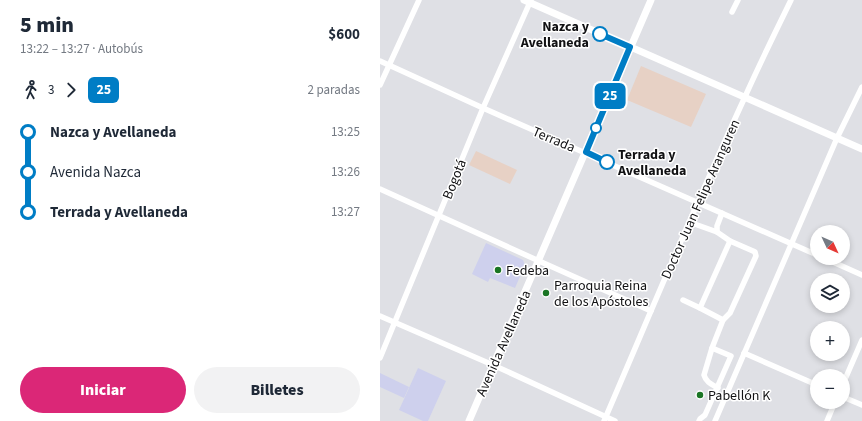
<!DOCTYPE html>
<html lang="es">
<head>
<meta charset="utf-8">
<style>
  body { margin:0; font-family:"Source Sans 3",sans-serif; background:#f2f2f3; color:#1f2937; height:100vh; display:flex; flex-direction:column; font-size:15px; white-space:nowrap }
  * { box-sizing:border-box; margin:0 }
  p { font-size:13px; color:#747a83 }
  .icon { flex:none; width:22px; height:22px; fill:none; stroke:currentColor; stroke-width:2; stroke-linecap:round; stroke-linejoin:round }
  .map { position:relative; flex:1; overflow:hidden }
  .sheet { display:flex; flex-direction:column; background:#fff; width:380px }
  .sheet>* { flex:none }
  .badge { padding:0 8px; border-radius:6px; font-size:14px; line-height:26px }
  .needle { width:26px; rotate:134deg }
  .tools { position:absolute; left:430px; top:225px; display:grid; gap:8px }
  .tools a { display:grid; place-items:center; width:40px; height:40px; border-radius:50%; background:#fff; box-shadow:0 2px 6px #0003; font-size:20px }
  .map>.badge { position:absolute; translate:-50% -50%; box-shadow:0 0 0 2px #fff }
  .legs { display:flex; align-items:center; gap:6px; height:44px; padding:0 20px; font-size:13px }
  .legs p { margin-inline-start:auto }
  .overview { display:flex; align-items:center; justify-content:space-between; height:68px; padding:0 20px }
  h1 { font-size:22px; font-weight:800; line-height:30px }
  .primary-button { display:flex; gap:8px; margin-top:auto; padding:8px 20px }
  .primary-button a { flex:1; height:46px; border-radius:24px; background:#db2777; color:#fff; font-size:16px; font-weight:800; line-height:46px; text-align:center }
  .primary-button a+a { background:#f2f2f3; color:#1f2937 }
  ul { padding:0 20px; list-style:none }
  li { display:flex; align-items:center; gap:14px; height:40px; font-size:15px }
  li i { display:grid; place-items:center; width:6px; height:100%; margin:0 5px; background:currentColor }
  li i::after { content:''; width:10px; height:10px; margin:-5px; border:3px solid; border-radius:50%; background:#fff }
  li p { margin-inline-start:auto }
  li:first-child i { background:linear-gradient(#0000 50%,currentColor 0) }
  li:last-child i { background:linear-gradient(currentColor 50%,#0000 0) }
  main { display:flex; flex:1; min-height:0 }
  .map>svg:first-child { display:block }
  .education { fill:#e7d1c5 }
  .green { fill:#ced0ed }
  .lines { fill:none; stroke-linecap:round; stroke-linejoin:round }
  .minor { stroke:#fff; stroke-width:5.5 }
  .major { stroke:#fff; stroke-width:7 }
  .line-1-casing { stroke:#fff; stroke-width:9 }
  .line-1 { stroke:#007dc5; stroke-width:6 }
  .stop-1-dot { fill:#fff; stroke:#007dc5; stroke-width:2 }
  .poi-dot { fill:#1a7524; stroke:#fff; stroke-width:1.5 }
  .labels { text-anchor:middle; stroke-width:3; stroke-linejoin:round; paint-order:stroke }
  .stop-label { font-size:14px; font-weight:bold; fill:#111113; stroke:#fff; text-anchor:end }
  .street-label { font-size:14px; fill:#111113; stroke:#fff }
  .poi-label { font-size:14px; fill:#111113; stroke:#fff; text-anchor:start }
</style>
</head>
<body>
<main>
<section class="sheet">
<div class="overview"><div><h1>5 min</h1><p>13:22 – 13:27 · Autobús</p></div><b>$600</b></div>
<div class="legs"><svg class="icon" aria-label="walk" viewBox="0 0 24 24"><circle cx="13" cy="4" r="2"/><path d="M13 8l-2 6 4 7M11 14l-3 7M7 12l3-4h3l4 4"/></svg>3<svg class="icon" aria-label="forward" viewBox="0 0 24 24"><path d="M9 5l7 7-7 7"/></svg><b class="badge" style="background:#007dc5;color:#fff">25</b><p>2 paradas</p></div>
<ul>
<li><i style="color:#007dc5"></i><b>Nazca y Avellaneda</b><p>13:25</p></li>
<li><i style="color:#007dc5"></i><span>Avenida Nazca</span><p>13:26</p></li>
<li><i style="color:#007dc5"></i><b>Terrada y Avellaneda</b><p>13:27</p></li>
</ul>
<div class="primary-button"><a>Iniciar</a><a>Billetes</a></div>
</section>
<div class="map">
<svg width="482" height="421" viewBox="0 0 482 421">
  <rect width="100%" height="100%" fill="#dfe0e5"/>
  <!-- education -->
  <g class="education">
    <polygon points="261,66 326,94 311,127 247,100"/>
    <polygon points="96,151 137,170 130,184 89,165"/>
  </g>
  <!-- green -->
  <g class="green">
    <polygon points="106,243 143,260 145,265 135,288 110,278 108,282 92,274"/>
    <polygon points="38,368 66,381 48,421 43,421 19,410"/>
    <polygon points="0,373 29,387 24,398 0,387"/>
  </g>
  <g class="lines">
    <!-- minor -->
    <g class="minor">
      <polyline points="352,12 358,0"/>
      <polyline points="0,61 103,108 437,255"/>
      <polyline points="0,85 39,0"/>
      <polyline points="0,189 159,261 271,311"/>
      <polyline points="309,222 337,232"/>
      <polyline points="444,258 482,275"/>
      <polyline points="303,300 320,308"/>
      <polyline points="0,316 113,365 235,421"/>
      <polyline points="343,320 320,308 350,241"/>
      <polyline points="364,353 437,385"/>
      <polyline points="0,358 103,108 151,0"/>
      <polyline points="463,384 482,340"/>
      <path d="M338 388C331 384 326 382 324 375L332 348 343 320 350 313 376 256 375 252 373 251 350 241 337 232V226L342 213"/>
      <polyline points="463,397 482,405"/>
      <path d="M224 421C270 314 315 205 364 99 379 65 395 33 411 0"/>
      <polyline points="319,421 320,419 325,415 351,356 332,348"/>
      <polyline points="335,421 457,138 482,87"/>
      <polyline points="447,421 455,402"/>
    </g>
    <!-- major -->
    <g class="major">
      <polyline points="144,0 482,149"/>
      <polyline points="89,421 271,0"/>
    </g>
  </g>
  <g class="lines">
    <!-- line-1 casing -->
    <g class="line-1-casing">
      <polyline id="line-1" points="220,34 250,47 206,152 227,162"/>
    </g>
    <!-- line-1 -->
    <use href="#line-1" class="line-1"/>
  </g>
  <!-- markers -->
  <g class="stop-1-dot">
    <circle cx="220" cy="34" r="7"/>
    <circle cx="216" cy="128" r="5"/>
    <circle cx="227" cy="162" r="7"/>
  </g>
  <g class="poi-dot">
    <circle cx="118" cy="270" r="4"/>
    <circle cx="166" cy="293" r="4"/>
    <circle cx="320" cy="395" r="4"/>
  </g>
  <g class="labels">
    <!-- stop labels -->
    <g class="stop-label">
      <text x="209" y="31">Nazca y<tspan x="209" dy="16">Avellaneda</tspan></text>
      <text x="238" y="159" text-anchor="start">Terrada y<tspan x="238" dy="16">Avellaneda</tspan></text>
    </g>
    <!-- street labels -->
    <g class="street-label">
      <text transform="translate(174 139) rotate(23)" y="5">Terrada</text>
      <text transform="translate(74 179) rotate(-68)" y="5">Bogotá</text>
      <text transform="translate(320 199) rotate(-66)" y="5">Doctor Juan Felipe Aranguren</text>
      <text transform="translate(123 343) rotate(-66)" y="5">Avenida Avellaneda</text>
    </g>
    <!-- poi labels -->
    <g class="poi-label">
      <text x="126" y="275">Fedeba</text>
      <text x="174" y="290">Parroquia Reina<tspan x="174" dy="16">de los Apóstoles</tspan></text>
      <text x="328" y="400">Pabellón K</text>
    </g>
  </g>
</svg>
<div class="tools">
<a><svg class="needle" viewBox="-14 -14 28 28"><path d="M0-13l5 13h-10z" fill="#e53935"/><path d="M0 13l5-13h-10z" fill="#747a83"/></svg></a>
<a><svg class="icon" aria-label="layers" viewBox="0 0 24 24"><path d="M12 4l9 5-9 5-9-5zM3 14l9 5 9-5"/></svg></a>
<a>+</a>
<a>−</a>
</div>
<b class="badge" style="left:230px;top:96px;background:#007dc5;color:#fff">25</b>
</div>
</main>
</body>
</html>
